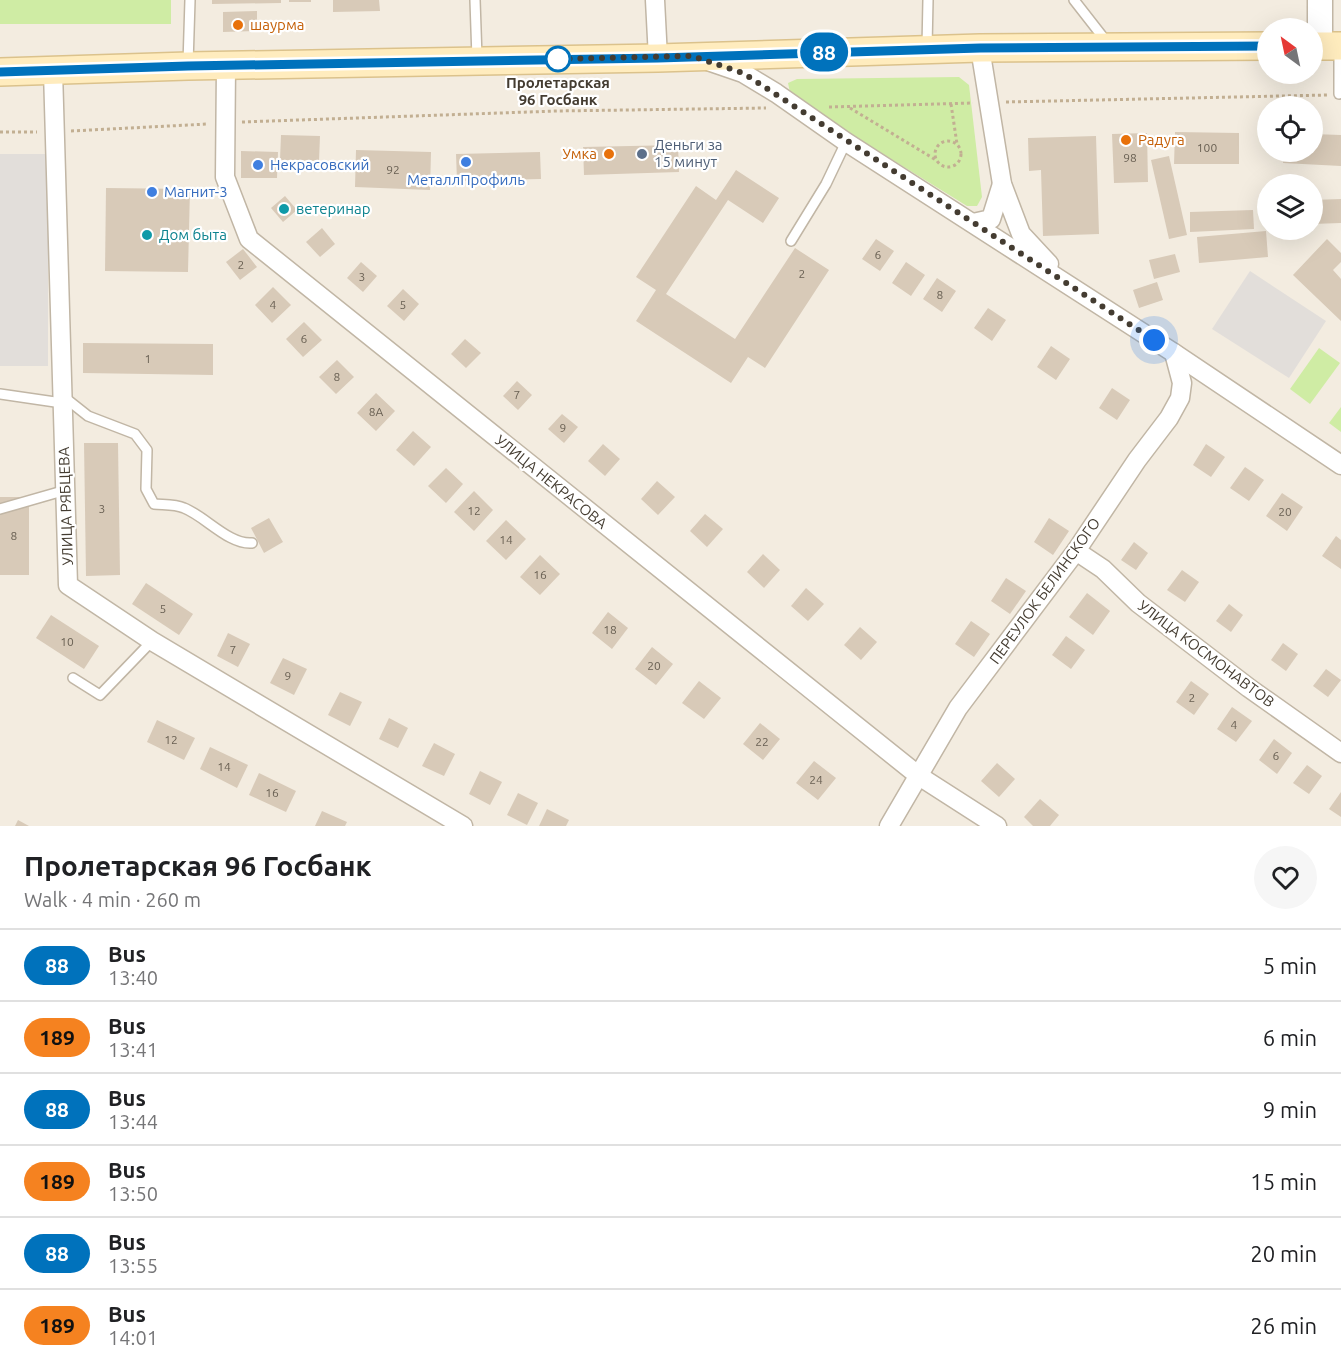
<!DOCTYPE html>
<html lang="en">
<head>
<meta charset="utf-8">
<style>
  body { margin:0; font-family:Ubuntu,sans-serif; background:#f6f6f6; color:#202124; height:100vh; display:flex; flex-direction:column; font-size:22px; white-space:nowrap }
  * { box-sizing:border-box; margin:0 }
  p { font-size:20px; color:#757577 }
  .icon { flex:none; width:33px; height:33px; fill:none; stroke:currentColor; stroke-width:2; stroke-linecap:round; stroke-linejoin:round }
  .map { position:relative; height:826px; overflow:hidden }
  .side { display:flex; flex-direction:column; background:#fff; flex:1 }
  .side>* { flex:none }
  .badge { padding:0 12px; border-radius:20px; font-size:21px; line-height:39px }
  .needle { width:39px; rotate:327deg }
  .controls { position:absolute; left:1257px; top:18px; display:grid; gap:12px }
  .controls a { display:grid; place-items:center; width:66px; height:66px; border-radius:50%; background:#fff; box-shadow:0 6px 24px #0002; font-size:30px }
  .you { position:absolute; width:30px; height:30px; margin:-15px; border:4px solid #fff; border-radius:50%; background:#1a73e8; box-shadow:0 0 0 9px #1a73e833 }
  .map>.badge { position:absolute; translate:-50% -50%; box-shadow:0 0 0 3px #fff }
  .round { display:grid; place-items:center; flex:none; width:63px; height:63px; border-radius:32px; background:#f6f6f6 }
  .headline { display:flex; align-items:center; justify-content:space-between; height:102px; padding:0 24px }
  h1 { font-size:28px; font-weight:600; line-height:45px }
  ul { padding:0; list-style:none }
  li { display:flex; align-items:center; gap:18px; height:72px; padding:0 24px; border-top:2px solid #e0e0e0 }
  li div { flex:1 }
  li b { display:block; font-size:22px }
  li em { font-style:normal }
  li .badge { min-width:66px; font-weight:700; text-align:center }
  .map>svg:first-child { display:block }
  .green { fill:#cfeca4 }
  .parking { fill:#e2deda }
  .building { fill:#d8cab8 }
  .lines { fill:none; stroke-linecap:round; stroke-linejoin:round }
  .service-casing { stroke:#c1b6a5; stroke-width:12 }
  .minor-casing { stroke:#c1b6a5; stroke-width:21 }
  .tertiary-casing { stroke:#c1b6a5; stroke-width:27 }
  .secondary-casing { stroke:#dbc28c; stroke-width:30 }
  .path { stroke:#c2af92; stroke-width:3; stroke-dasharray:3 3; stroke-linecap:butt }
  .service { stroke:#fff; stroke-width:9 }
  .minor { stroke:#fff; stroke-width:18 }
  .tertiary { stroke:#fff; stroke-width:24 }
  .secondary { stroke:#ffecbe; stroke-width:27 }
  .line-casing { stroke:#fff; stroke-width:14 }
  .line { stroke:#0072bc; stroke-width:9 }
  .walk { stroke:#443c31; stroke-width:6; stroke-dasharray:0 10.8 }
  .food-dot { fill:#e8710a; stroke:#fff; stroke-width:2 }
  .stop-dot { fill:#fff; stroke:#0072bc; stroke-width:3 }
  .service-dot { fill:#5c6f8a; stroke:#fff; stroke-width:2 }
  .shop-dot { fill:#3f7fe0; stroke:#fff; stroke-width:2 }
  .culture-dot { fill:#0f9aa8; stroke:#fff; stroke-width:2 }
  .labels { text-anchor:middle; stroke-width:4.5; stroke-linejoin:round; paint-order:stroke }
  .number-label { font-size:12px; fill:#696053 }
  .food-label { font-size:15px; fill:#c56008; stroke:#fff; text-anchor:start }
  .stop-label { font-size:15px; font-weight:bold; fill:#443c31; stroke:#fff }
  .service-label { font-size:15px; fill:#4e5e75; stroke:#fff; text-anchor:start }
  .shop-label { font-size:15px; fill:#366cbe; stroke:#fff; text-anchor:start }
  .culture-label { font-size:15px; fill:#0d838f; stroke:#fff; text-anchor:start }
  .street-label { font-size:15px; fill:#443c31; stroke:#fff }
</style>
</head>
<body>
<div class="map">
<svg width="1341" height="826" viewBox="0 0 1341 826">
  <rect width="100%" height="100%" fill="#f3ece0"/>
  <!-- green -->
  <g class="green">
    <rect x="0" y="0" width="171" height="24"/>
    <polygon points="959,77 969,85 982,197 977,206 967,206 791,97 788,83 797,79"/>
    <polygon points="1319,348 1340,363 1310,404 1290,389"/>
    <polygon points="1341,407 1341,432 1329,423"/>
  </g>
  <!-- parking -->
  <g class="parking">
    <rect x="0" y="154" width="48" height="212"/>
    <polygon points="1250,271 1326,321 1289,378 1212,329"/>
  </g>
  <!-- building -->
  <g class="building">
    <polygon points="212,0 281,0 281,3 212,4"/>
    <rect x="289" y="0" width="22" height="2"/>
    <polygon points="333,0 379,0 380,11 333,12"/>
    <polygon points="257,11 257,31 223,32 223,12"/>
    <polygon points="1175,132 1239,133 1239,164 1174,164"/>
    <polygon points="1147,133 1148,182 1114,183 1112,134"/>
    <polygon points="1312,134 1341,135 1341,166 1283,163 1284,152 1312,152"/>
    <polygon points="281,135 320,136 319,161 280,160"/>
    <polygon points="1096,136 1099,234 1043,236 1041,170 1029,171 1028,138"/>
    <polygon points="678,145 679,172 584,175 583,147"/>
    <polygon points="356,150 431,152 430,190 355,187"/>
    <polygon points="241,151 278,152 277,178 241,178"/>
    <polygon points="540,152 541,179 457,181 456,154"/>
    <polygon points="1169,156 1187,235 1169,239 1151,160"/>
    <polygon points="736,170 779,198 763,223 728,200 666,294 735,339 795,248 829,270 765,368 748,357 731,383 636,321 656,290 636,277 696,186 716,200"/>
    <polygon points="106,188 190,189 188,272 105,271"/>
    <polygon points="285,196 297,210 283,222 271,208"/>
    <polygon points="1341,199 1341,223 1312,224 1312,200"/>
    <polygon points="1253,210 1254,229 1190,232 1190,212"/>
    <polygon points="322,228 335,244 320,257 306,242"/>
    <polygon points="1266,231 1268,257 1199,263 1197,237"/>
    <polygon points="876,239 894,251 880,271 862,259"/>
    <polygon points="1327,239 1341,253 1341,262 1333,270 1341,279 1341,321 1293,275"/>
    <polygon points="243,249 257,267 240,280 226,262"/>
    <polygon points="1175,254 1180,272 1154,279 1149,260"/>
    <polygon points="361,262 377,276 363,292 347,278"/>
    <polygon points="906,262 925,275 911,296 892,283"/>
    <polygon points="937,278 956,291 942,312 923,299"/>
    <polygon points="1157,282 1163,300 1139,308 1133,290"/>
    <polygon points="273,287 291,305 272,323 255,305"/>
    <polygon points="403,289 419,304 404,321 387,306"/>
    <polygon points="988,308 1006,320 992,341 974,328"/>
    <polygon points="304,322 322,340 303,357 286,339"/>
    <polygon points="465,339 481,353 466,368 451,354"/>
    <polygon points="83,343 213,344 213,375 83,373"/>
    <polygon points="1051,346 1070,359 1056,380 1037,367"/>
    <polygon points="337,360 354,377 336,394 319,377"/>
    <polygon points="517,381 532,395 518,410 503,396"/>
    <polygon points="1112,388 1130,400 1117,420 1099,408"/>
    <polygon points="376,393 395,411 376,431 357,413"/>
    <polygon points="562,414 578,427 564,443 548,429"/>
    <polygon points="413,431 431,447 414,466 396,450"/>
    <polygon points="84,443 118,443 120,575 86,576"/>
    <polygon points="603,444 620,459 605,476 588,461"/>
    <polygon points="1206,444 1225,457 1211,477 1193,465"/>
    <polygon points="1245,467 1264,480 1249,501 1230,488"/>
    <polygon points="446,468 463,484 446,503 428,486"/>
    <polygon points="657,481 675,497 658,515 641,499"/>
    <polygon points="474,491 493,510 474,531 454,512"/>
    <polygon points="1282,493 1303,507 1287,531 1266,516"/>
    <rect x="0" y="497" width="29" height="78"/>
    <polygon points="705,514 723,529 707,547 690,531"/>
    <polygon points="269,518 283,542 264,553 251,528"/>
    <polygon points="1049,518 1069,531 1053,555 1034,542"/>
    <polygon points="506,520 526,539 506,560 486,541"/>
    <polygon points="1336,536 1341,540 1341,569 1322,556"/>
    <polygon points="1134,542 1148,553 1136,570 1121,560"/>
    <polygon points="763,554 780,570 764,588 747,572"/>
    <polygon points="540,555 560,574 540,595 520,577"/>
    <polygon points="1182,570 1199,582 1185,602 1167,590"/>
    <polygon points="1006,578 1026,591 1010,614 991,601"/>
    <polygon points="146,583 193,614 179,635 132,604"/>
    <polygon points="806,588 824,604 808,621 791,606"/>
    <polygon points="1087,593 1110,611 1093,635 1069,617"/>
    <polygon points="1229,604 1243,615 1231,632 1216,621"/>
    <polygon points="608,612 628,628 612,649 592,633"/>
    <polygon points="51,615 99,646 84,669 36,638"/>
    <polygon points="971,621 990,634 974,657 955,644"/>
    <polygon points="860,627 877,642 861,660 844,645"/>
    <polygon points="228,633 250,644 238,667 217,656"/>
    <polygon points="1066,636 1085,650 1071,669 1052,655"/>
    <polygon points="1283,643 1298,654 1286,671 1271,660"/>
    <polygon points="652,647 673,664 656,685 635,669"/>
    <polygon points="283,658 307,669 294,695 270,683"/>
    <polygon points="1326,669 1341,680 1328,697 1313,686"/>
    <polygon points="699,681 721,698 704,719 682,703"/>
    <polygon points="1191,681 1209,694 1194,715 1176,702"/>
    <polygon points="340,692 362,702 350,726 328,715"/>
    <polygon points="1232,707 1252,721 1236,742 1217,729"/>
    <polygon points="389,718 408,728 398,748 379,739"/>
    <polygon points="157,720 195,738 184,760 147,742"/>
    <polygon points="760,723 780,739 763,760 743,744"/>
    <polygon points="1274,739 1292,753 1277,774 1259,760"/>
    <polygon points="434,743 455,754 444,776 422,766"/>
    <polygon points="210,747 248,765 237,788 200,769"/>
    <polygon points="814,761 836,778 818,800 796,783"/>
    <polygon points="997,763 1015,779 999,797 981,781"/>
    <polygon points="1307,765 1322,776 1309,794 1293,783"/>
    <polygon points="480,771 502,782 490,805 469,794"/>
    <polygon points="259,773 296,791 286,812 249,795"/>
    <polygon points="1341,792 1341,817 1329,809"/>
    <polygon points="518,793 538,803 527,825 507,815"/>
    <polygon points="1040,799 1059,815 1050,826 1033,826 1024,817"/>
    <polygon points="547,809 569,820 566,826 539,826"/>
    <polygon points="322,811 347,822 345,826 315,826"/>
    <polygon points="18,820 29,826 15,826"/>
  </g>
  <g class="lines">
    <!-- service casing -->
    <g class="service-casing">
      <g id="service">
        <polyline points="475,0 477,58"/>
        <polyline points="1074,0 1106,41"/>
        <polyline points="927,47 928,0"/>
        <polyline points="1339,49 1339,94"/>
        <polyline points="188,64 190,0"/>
        <polyline points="791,241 826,184 846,142"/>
        <polyline points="0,394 62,403"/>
        <path d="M64 397 88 416 135 434 147 450 146 489 154 504C163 505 175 504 184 508 205 516 229 545 252 543"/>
        <polyline points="0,509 66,490"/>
        <polyline points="73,678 100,695 152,641"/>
      </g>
    </g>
    <!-- minor casing -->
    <g class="minor-casing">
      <g id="minor">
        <polyline points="655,0 658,58"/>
        <polyline points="980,48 1002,184 1021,234 1049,264"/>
        <polyline points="708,61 743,73 776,93 846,142 1174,353 1341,465"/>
        <polyline points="226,66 225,177 249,239 919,776 997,826"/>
        <polyline points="53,71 68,585 152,641 463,826"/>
        <polyline points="973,223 991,219 1002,184"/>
        <polyline points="1076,551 1103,569 1138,603 1249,688 1341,753"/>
        <polyline points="889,826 958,708 1076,551 1137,460 1169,418 1180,398 1182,383 1174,353"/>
      </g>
    </g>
    <!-- tertiary casing -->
    <g class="tertiary-casing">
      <polyline id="tertiary" points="1320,0 1320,46"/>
    </g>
    <!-- secondary casing -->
    <g class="secondary-casing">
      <g id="secondary">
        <polyline points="1312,46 1341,46"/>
        <polyline points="0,72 188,66 658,58 980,48 1268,46"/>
      </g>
    </g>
    <!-- path -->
    <g class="path">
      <polyline points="1006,102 1327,95"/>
      <polyline points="951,104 957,144"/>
      <polyline points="829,107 973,103"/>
      <polyline points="850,108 936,160"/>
      <polyline points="242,122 557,111 766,108"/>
      <polyline points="71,131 208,124"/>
      <polyline points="0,132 37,132"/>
      <circle cx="948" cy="154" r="13"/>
    </g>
    <!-- service -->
    <use href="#service" class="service"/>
    <!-- minor -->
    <use href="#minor" class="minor"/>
    <!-- tertiary -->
    <use href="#tertiary" class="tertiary"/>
    <!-- secondary -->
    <use href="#secondary" class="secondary"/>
  </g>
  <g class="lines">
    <!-- line casing -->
    <g class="line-casing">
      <polyline id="line" points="0,72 188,66 658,58 980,48 1268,46"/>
    </g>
    <!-- line -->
    <use href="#line" class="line"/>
    <!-- walk -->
    <polyline class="walk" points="558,59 553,59 692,56 743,73 1154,340"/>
  </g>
  <!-- markers -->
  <g class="food-dot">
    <circle cx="238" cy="25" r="6"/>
    <circle cx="1126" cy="140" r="6"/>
    <circle cx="609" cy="154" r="6"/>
  </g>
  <circle class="stop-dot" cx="558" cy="59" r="12"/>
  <circle class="service-dot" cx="642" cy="154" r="6"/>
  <g class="shop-dot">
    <circle cx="466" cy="162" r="6"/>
    <circle cx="258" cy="165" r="6"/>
    <circle cx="152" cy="192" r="6"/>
  </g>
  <g class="culture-dot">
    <circle cx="284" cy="209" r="6"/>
    <circle cx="147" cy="235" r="6"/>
  </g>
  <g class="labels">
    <!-- number labels -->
    <g class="number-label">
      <text x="1207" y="152">100</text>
      <text x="1130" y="162">98</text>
      <text x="393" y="174">92</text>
      <text x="878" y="259">6</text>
      <text x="241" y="269">2</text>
      <text x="802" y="278">2</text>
      <text x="362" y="281">3</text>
      <text x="940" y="299">8</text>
      <text x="273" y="309">4</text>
      <text x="403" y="309">5</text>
      <text x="304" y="343">6</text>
      <text x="148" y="363">1</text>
      <text x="337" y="381">8</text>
      <text x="517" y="399">7</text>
      <text x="376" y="416">8А</text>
      <text x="563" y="432">9</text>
      <text x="102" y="513">3</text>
      <text x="474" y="515">12</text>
      <text x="1285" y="516">20</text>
      <text x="14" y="540">8</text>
      <text x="506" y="544">14</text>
      <text x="540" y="579">16</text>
      <text x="163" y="613">5</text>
      <text x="610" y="634">18</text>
      <text x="67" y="646">10</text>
      <text x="233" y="654">7</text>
      <text x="654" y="670">20</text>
      <text x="288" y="680">9</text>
      <text x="1192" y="702">2</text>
      <text x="1234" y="729">4</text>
      <text x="171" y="744">12</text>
      <text x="762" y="746">22</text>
      <text x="1276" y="760">6</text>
      <text x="224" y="771">14</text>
      <text x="816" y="784">24</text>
      <text x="272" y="797">16</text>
    </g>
    <!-- food labels -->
    <g class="food-label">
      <text x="250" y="30">шаурма</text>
      <text x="1138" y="145">Радуга</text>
      <text x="597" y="159" text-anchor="end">Умка</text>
    </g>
    <!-- stop labels -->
    <g class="stop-label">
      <text x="558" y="88">Пролетарская<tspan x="558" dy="17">96 Госбанк</tspan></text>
    </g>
    <!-- service labels -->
    <g class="service-label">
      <text x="654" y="150">Деньги за<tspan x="654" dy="17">15 минут</tspan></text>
    </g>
    <!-- shop labels -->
    <g class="shop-label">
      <text x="270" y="170">Некрасовский</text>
      <text x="466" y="185" text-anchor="middle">МеталлПрофиль</text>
      <text x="164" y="197">Магнит-3</text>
    </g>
    <!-- culture labels -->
    <g class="culture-label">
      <text x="296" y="214">ветеринар</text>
      <text x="159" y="240">Дом быта</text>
    </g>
    <!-- street labels -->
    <g class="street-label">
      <text transform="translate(551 482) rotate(39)" y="5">УЛИЦА НЕКРАСОВА</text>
      <text transform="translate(66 506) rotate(-92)" y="5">УЛИЦА РЯБЦЕВА</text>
      <text transform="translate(1045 591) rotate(-54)" y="5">ПЕРЕУЛОК БЕЛИНСКОГО</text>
      <text transform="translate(1206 654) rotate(37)" y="5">УЛИЦА КОСМОНАВТОВ</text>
    </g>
  </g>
</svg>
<div class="controls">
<a><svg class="needle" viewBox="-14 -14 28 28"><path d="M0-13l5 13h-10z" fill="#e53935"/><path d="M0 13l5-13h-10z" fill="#757577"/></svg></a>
<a><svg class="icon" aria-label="locate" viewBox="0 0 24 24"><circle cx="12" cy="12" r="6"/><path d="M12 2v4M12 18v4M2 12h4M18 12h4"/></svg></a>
<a><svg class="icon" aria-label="layers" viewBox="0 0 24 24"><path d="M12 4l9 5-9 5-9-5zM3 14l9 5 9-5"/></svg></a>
</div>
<div class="you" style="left:1154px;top:340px"></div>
<b class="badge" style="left:824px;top:52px;background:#0072bc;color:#fff">88</b>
</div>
<section class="side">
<div class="headline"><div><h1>Пролетарская 96 Госбанк</h1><p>Walk · 4 min · 260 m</p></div><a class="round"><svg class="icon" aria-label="heart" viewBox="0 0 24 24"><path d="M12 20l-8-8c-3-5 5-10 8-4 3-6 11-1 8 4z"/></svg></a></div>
<ul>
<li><span class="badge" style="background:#0072bc;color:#fff">88</span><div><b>Bus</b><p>13:40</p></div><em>5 min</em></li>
<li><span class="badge" style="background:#f58220;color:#111">189</span><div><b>Bus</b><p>13:41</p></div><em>6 min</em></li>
<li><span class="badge" style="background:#0072bc;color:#fff">88</span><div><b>Bus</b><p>13:44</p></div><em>9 min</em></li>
<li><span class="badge" style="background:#f58220;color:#111">189</span><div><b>Bus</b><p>13:50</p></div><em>15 min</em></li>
<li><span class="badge" style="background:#0072bc;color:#fff">88</span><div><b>Bus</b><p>13:55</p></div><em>20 min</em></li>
<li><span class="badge" style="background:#f58220;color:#111">189</span><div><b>Bus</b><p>14:01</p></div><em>26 min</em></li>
</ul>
</section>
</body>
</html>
